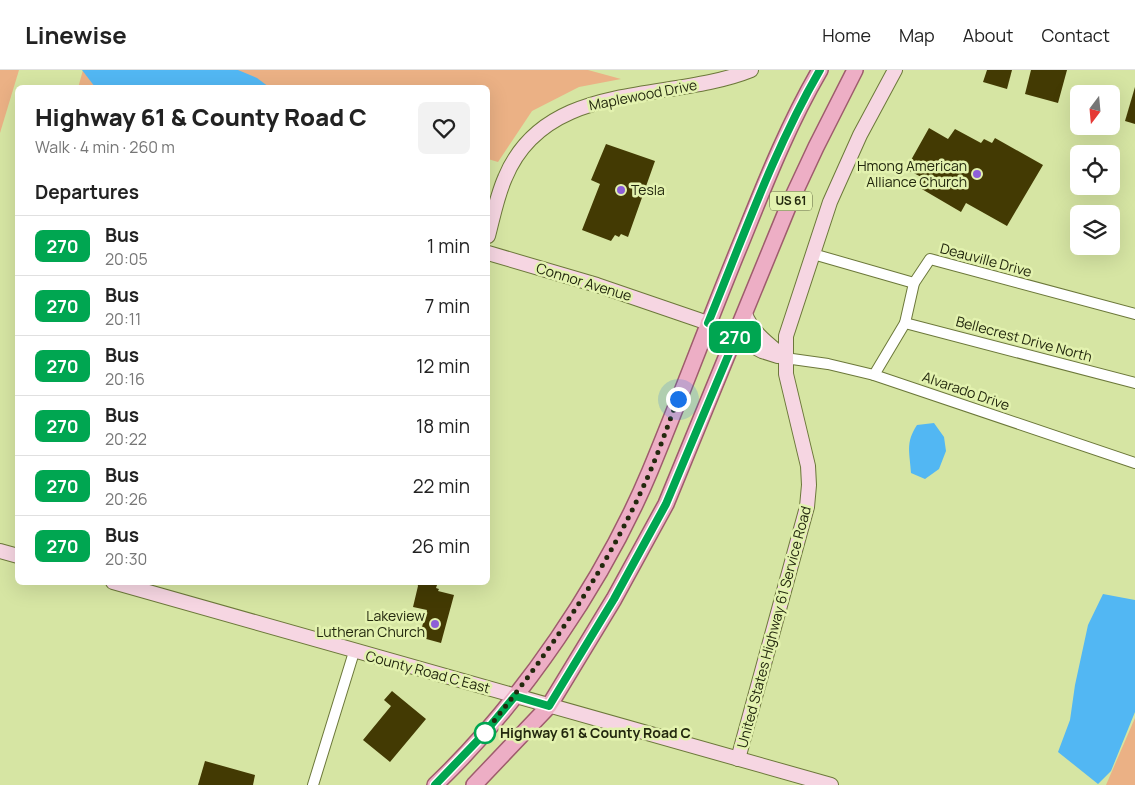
<!DOCTYPE html>
<html lang="en">
<head>
<meta charset="utf-8">
<style>
  body { margin:0; font-family:Manrope,sans-serif; background:#f2f2f2; color:#222; height:100vh; display:flex; flex-direction:column; font-size:19px; white-space:nowrap }
  * { box-sizing:border-box; margin:0 }
  p { font-size:16px; color:#767676 }
  .icon { flex:none; width:28px; height:28px; fill:none; stroke:currentColor; stroke-width:2; stroke-linecap:round; stroke-linejoin:round }
  .map { position:relative; flex:1; overflow:hidden }
  .panel { position:absolute; left:15px; top:15px; width:475px; height:500px; display:flex; flex-direction:column; background:#fff; border-radius:8px; box-shadow:0 5px 20px #0002 }
  .panel>* { flex:none }
  .badge { padding:0 10px; border-radius:8px; font-size:18px; line-height:32px }
  .needle { width:32px; rotate:196deg }
  .controls { position:absolute; left:1070px; top:15px; display:grid; gap:10px }
  .controls a { display:grid; place-items:center; width:50px; height:50px; border-radius:8px; background:#fff; box-shadow:0 5px 20px #0002; font-size:25px }
  .you { position:absolute; width:25px; height:25px; margin:-12px; border:4px solid #fff; border-radius:50%; background:#1a73e8; box-shadow:0 0 0 8px #1a73e833 }
  .map>.badge { position:absolute; translate:-50% -50%; box-shadow:0 0 0 2px #fff }
  h2 { padding:0 20px; font-size:19px; line-height:45px }
  .round { display:grid; place-items:center; flex:none; width:52px; height:52px; border-radius:8px; background:#f2f2f2 }
  .summary { display:flex; align-items:center; justify-content:space-between; height:85px; padding:0 20px }
  h1 { font-size:24px; font-weight:800; line-height:38px }
  ul { padding:0; list-style:none }
  li { display:flex; align-items:center; gap:15px; height:60px; padding:0 20px; border-top:1px solid #e0e0e0 }
  li div { flex:1 }
  li b { display:block; font-size:19px }
  li em { font-style:normal }
  li .badge { min-width:55px; font-weight:700; text-align:center }
  header { display:flex; align-items:center; gap:30px; box-sizing:border-box; height:70px; padding:0 25px; background:#fff; border-bottom:1px solid #e0e0e0 }
  header strong { font-size:24px }
  nav { display:flex; gap:28px; margin-inline-start:auto; font-size:18px }
  .map>svg:first-child { display:block }
  .green { fill:#ebb185 }
  .water { fill:#52b7f3 }
  .building { fill:#433a03 }
  .lines { fill:none; stroke-linecap:round; stroke-linejoin:round }
  .street-casing { stroke:#6c783a; stroke-width:12 }
  .secondary-casing { stroke:#6c783a; stroke-width:16 }
  .primary-casing { stroke:#9e5c6c; stroke-width:18 }
  .street { stroke:#fff; stroke-width:10 }
  .secondary { stroke:#f6d6e2; stroke-width:14 }
  .primary { stroke:#edaec5; stroke-width:15 }
  .line-casing { stroke:#fff; stroke-width:11 }
  .line { stroke:#00a651; stroke-width:8 }
  .walk { stroke:#23280e; stroke-width:5; stroke-dasharray:0 9 }
  .poi-dot { fill:#8d5fd8; stroke:#e3f2af; stroke-width:2 }
  .stop-dot { fill:#fff; stroke:#00a651; stroke-width:2.5 }
  .labels { text-anchor:middle; stroke-width:5; stroke-linejoin:round; paint-order:stroke }
  .shield { fill:#e3f2af; stroke:#5d653e; stroke-width:1 }
  .shield-label { font-size:12px; font-weight:bold; fill:#23280e }
  .street-label { font-size:14px; fill:#23280e; stroke:#e3f2af }
  .poi-label { font-size:14px; fill:#23280e; stroke:#e3f2af; text-anchor:end }
  .stop-label { font-size:14px; font-weight:bold; fill:#23280e; stroke:#e3f2af; text-anchor:start }
</style>
</head>
<body>
<header>
<strong>Linewise</strong>
<nav><a>Home</a><a>Map</a><a>About</a><a>Contact</a></nav>
</header>
<div class="map">
<svg width="1135" height="715" viewBox="0 0 1135 715">
  <rect width="100%" height="100%" fill="#d6e5a3"/>
  <!-- green -->
  <g class="green">
    <polygon points="0,0 19,0 0,63"/>
    <polygon points="83,0 588,0 621,9 579,17 532,41 498,92 488,89 488,18 78,18"/>
    <polygon points="1135,648 1135,715 1106,715"/>
  </g>
  <!-- water -->
  <g class="water">
    <polygon points="82,0 238,0 257,8 269,17 95,17"/>
    <path d="M934 353 944 367 946 381 939 399 925 409 911 403C910 383 905 373 917 355Z"/>
    <polygon points="1103,524 1135,530 1135,642 1111,701 1098,714 1058,682 1070,650 1075,615 1088,555"/>
  </g>
  <!-- building -->
  <g class="building">
    <polygon points="987,0 1012,0 1007,19 983,12"/>
    <polygon points="1031,0 1067,0 1058,33 1025,24"/>
    <polygon points="1135,17 1135,54 1125,51"/>
    <polygon points="929,58 948,69 955,59 981,73 984,69 992,73 995,68 1043,95 1007,156 966,133 961,142 920,118 925,109 906,99"/>
    <polygon points="606,74 655,91 628,167 621,164 619,167 615,165 611,171 582,160 600,114 591,110"/>
    <polygon points="417,512 438,512 436,518 439,519 438,521 454,525 441,573 419,567 427,540 413,537 418,516"/>
    <polygon points="392,621 426,649 390,692 363,670 391,636 384,630"/>
    <polygon points="205,691 255,705 253,715 198,715"/>
  </g>
  <g class="lines">
    <!-- street casing -->
    <g class="street-casing">
      <g id="street">
        <polyline points="813,184 914,213"/>
        <polyline points="905,253 1135,313"/>
        <polyline points="785,288 828,294 874,305 1135,393"/>
        <polyline points="874,305 905,253 914,213 930,189 1135,244"/>
        <polyline points="313,715 354,582"/>
      </g>
    </g>
    <!-- secondary casing -->
    <g class="secondary-casing">
      <g id="secondary">
        <path d="M488 166C493 147 497 126 505 108 546 8 670 33 751 0"/>
        <polyline points="488,183 597,215 708,253"/>
        <path d="M745 244C753 264 770 275 785 288"/>
        <polyline points="736,267 762,281 778,286"/>
        <polyline points="0,481 18,486"/>
        <polyline points="113,512 831,715"/>
        <polyline points="738,689 807,437 809,415 808,396 786,304 786,266 830,132 860,65 895,0"/>
      </g>
    </g>
    <!-- primary casing -->
    <g class="primary-casing">
      <g id="primary">
        <polyline points="708,253 736,267"/>
        <path d="M435 715C521 633 604 511 650 401 682 324 711 245 743 168 766 111 789 53 820 0"/>
        <polyline points="474,715 549,636 614,529 666,434 788,137 816,77 855,0"/>
      </g>
    </g>
    <!-- street -->
    <use href="#street" class="street"/>
    <!-- secondary -->
    <use href="#secondary" class="secondary"/>
    <!-- primary -->
    <use href="#primary" class="primary"/>
  </g>
  <g class="lines">
    <!-- line casing -->
    <g class="line-casing">
      <path id="line" d="M435 715 481 667 515 626 549 636 614 529 666 434 736 267 708 253C743 168 774 79 820 0"/>
    </g>
    <!-- line -->
    <use href="#line" class="line"/>
    <!-- walk -->
    <path class="walk" d="M485 663 481 667C547 586 607 500 649 404 660 379 668 354 678 329"/>
  </g>
  <!-- markers -->
  <g class="poi-dot">
    <circle cx="977" cy="104" r="5"/>
    <circle cx="621" cy="120" r="5"/>
    <circle cx="435" cy="554" r="5"/>
  </g>
  <circle class="stop-dot" cx="485" cy="663" r="10"/>
  <g class="labels">
    <!-- shield labels -->
    <rect class="shield" x="770" y="121.5" width="42" height="19" rx="4"/>
    <g class="shield-label">
      <text x="791" y="135">US 61</text>
    </g>
    <!-- street labels -->
    <g class="street-label">
      <text transform="translate(643 25) rotate(-11)" y="5">Maplewood Drive</text>
      <text transform="translate(986 190) rotate(15)" y="5">Deauville Drive</text>
      <text transform="translate(584 212) rotate(17)" y="5">Connor Avenue</text>
      <text transform="translate(1024 269) rotate(15)" y="5">Bellecrest Drive North</text>
      <text transform="translate(966 321) rotate(19)" y="5">Alvarado Drive</text>
      <text transform="translate(774 557) rotate(-75)" y="5">United States Highway 61 Service Road</text>
      <text transform="translate(428 602) rotate(15)" y="5">County Road C East</text>
    </g>
    <!-- poi labels -->
    <g class="poi-label">
      <text x="967" y="101">Hmong American<tspan x="967" dy="16">Alliance Church</tspan></text>
      <text x="631" y="125" text-anchor="start">Tesla</text>
      <text x="425" y="551">Lakeview<tspan x="425" dy="16">Lutheran Church</tspan></text>
    </g>
    <!-- stop labels -->
    <g class="stop-label">
      <text x="500" y="668">Highway 61 &amp; County Road C</text>
    </g>
  </g>
</svg>
<div class="controls">
<a><svg class="needle" viewBox="-14 -14 28 28"><path d="M0-13l5 13h-10z" fill="#e53935"/><path d="M0 13l5-13h-10z" fill="#767676"/></svg></a>
<a><svg class="icon" aria-label="locate" viewBox="0 0 24 24"><circle cx="12" cy="12" r="6"/><path d="M12 2v4M12 18v4M2 12h4M18 12h4"/></svg></a>
<a><svg class="icon" aria-label="layers" viewBox="0 0 24 24"><path d="M12 4l9 5-9 5-9-5zM3 14l9 5 9-5"/></svg></a>
</div>
<div class="you" style="left:678px;top:329px"></div>
<b class="badge" style="left:735px;top:267px;background:#00a651;color:#fff">270</b>
<section class="panel">
<div class="summary"><div><h1>Highway 61 &amp; County Road C</h1><p>Walk · 4 min · 260 m</p></div><a class="round"><svg class="icon" aria-label="heart" viewBox="0 0 24 24"><path d="M12 20l-8-8c-3-5 5-10 8-4 3-6 11-1 8 4z"/></svg></a></div>
<h2>Departures</h2>
<ul>
<li><span class="badge" style="background:#00a651;color:#fff">270</span><div><b>Bus</b><p>20:05</p></div><em>1 min</em></li>
<li><span class="badge" style="background:#00a651;color:#fff">270</span><div><b>Bus</b><p>20:11</p></div><em>7 min</em></li>
<li><span class="badge" style="background:#00a651;color:#fff">270</span><div><b>Bus</b><p>20:16</p></div><em>12 min</em></li>
<li><span class="badge" style="background:#00a651;color:#fff">270</span><div><b>Bus</b><p>20:22</p></div><em>18 min</em></li>
<li><span class="badge" style="background:#00a651;color:#fff">270</span><div><b>Bus</b><p>20:26</p></div><em>22 min</em></li>
<li><span class="badge" style="background:#00a651;color:#fff">270</span><div><b>Bus</b><p>20:30</p></div><em>26 min</em></li>
</ul>
</section>
</div>
</body>
</html>
